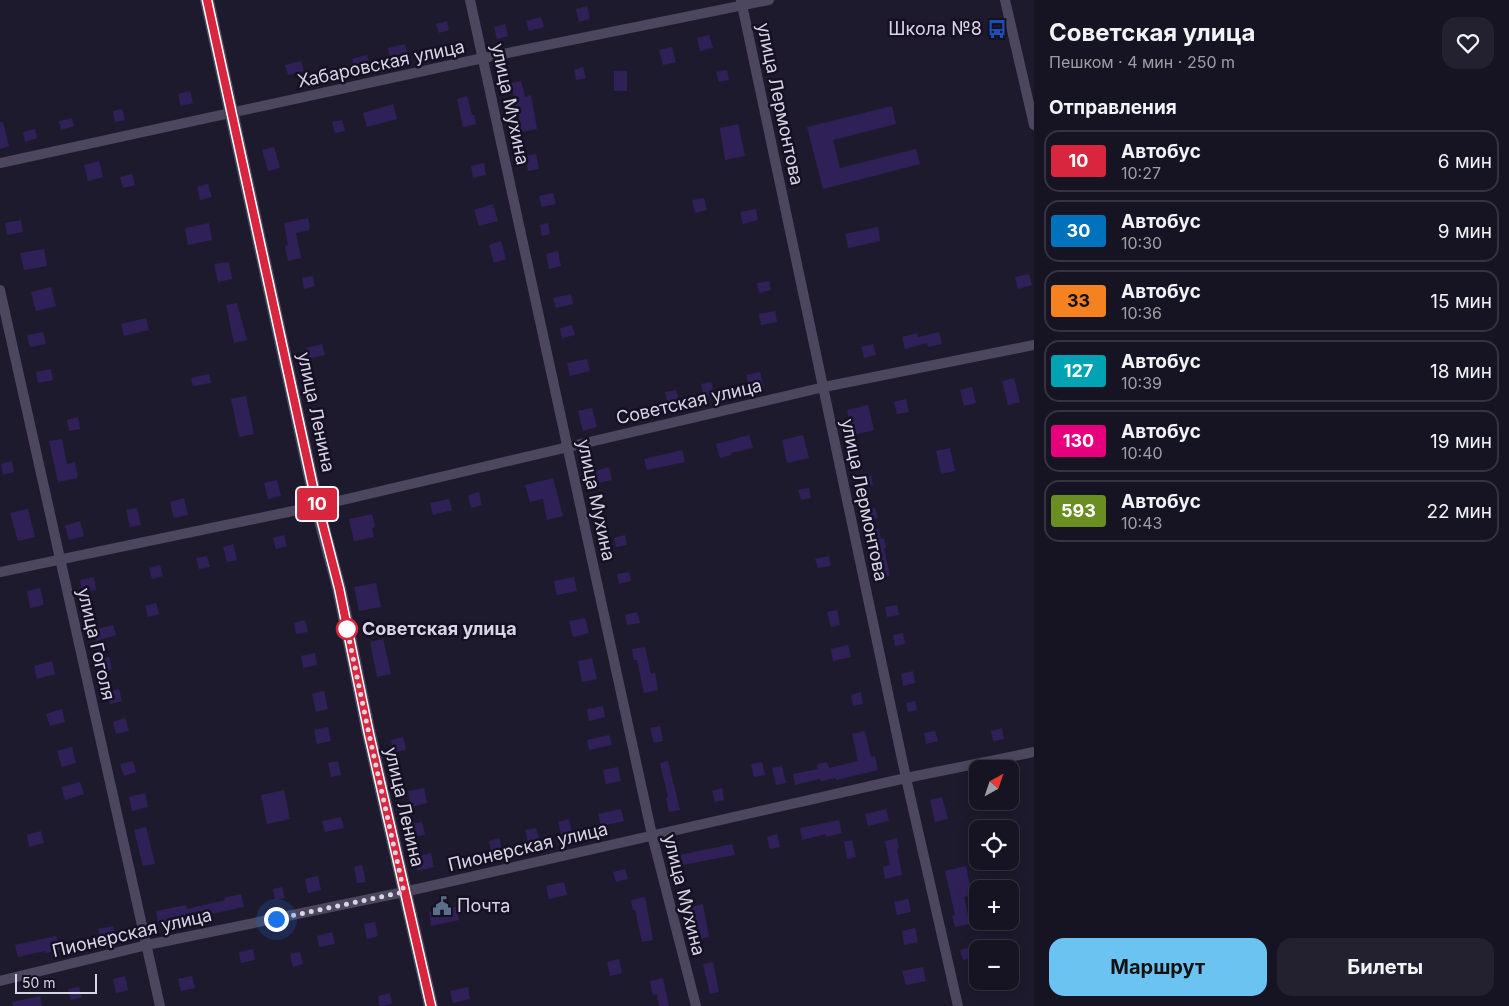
<!DOCTYPE html>
<html lang="ru">
<head>
<meta charset="utf-8">
<style>
  body { margin:0; font-family:Inter,sans-serif; background:#23212f; color:#f1f3f6; height:100vh; display:flex; flex-direction:column; font-size:19px; white-space:nowrap }
  * { box-sizing:border-box; margin:0 }
  p { font-size:16px; color:#9e9ea5 }
  .icon { flex:none; width:28px; height:28px; fill:none; stroke:currentColor; stroke-width:2; stroke-linecap:round; stroke-linejoin:round }
  .map { position:relative; flex:1; overflow:hidden }
  .side { display:flex; flex-direction:column; background:#161422; width:475px }
  .side>* { flex:none }
  .badge { padding:0 10px; border-radius:4px; font-size:18px; line-height:32px }
  .needle { width:32px; rotate:40deg }
  .controls { position:absolute; left:969px; top:760px; display:grid; gap:10px }
  .controls a { display:grid; place-items:center; width:50px; height:50px; border-radius:10px; background:#161422; box-shadow:0 2px 12px #0003,0 0 0 1px #353340; font-size:25px }
  .scale { position:absolute; left:15px; bottom:12px; width:82px; box-sizing:border-box; padding-left:5px; border:2px solid #d8d6e4; border-top:0; font-size:14px; line-height:18px; white-space:nowrap; color:#d8d6e4; -webkit-text-stroke:4px #151024; paint-order:stroke }
  .you { position:absolute; width:25px; height:25px; margin:-12px; border:4px solid #fff; border-radius:50%; background:#1a73e8; box-shadow:0 0 0 8px #1a73e833 }
  .map>.badge { position:absolute; translate:-50% -50%; box-shadow:0 0 0 2px #fff }
  h2 { padding:0 15px; font-size:19px; line-height:45px }
  .round { display:grid; place-items:center; flex:none; width:52px; height:52px; border-radius:15px; background:#23212f }
  .headline { display:flex; align-items:center; justify-content:space-between; height:85px; padding:0 15px }
  h1 { font-size:24px; font-weight:700; line-height:38px }
  .cta { display:flex; gap:10px; margin-top:auto; padding:10px 15px }
  .cta a { flex:1; height:58px; border-radius:15px; background:#6bc3f2; color:#111; font-size:20px; font-weight:700; line-height:58px; text-align:center }
  .cta a+a { background:#23212f; color:#f1f3f6 }
  ul { padding:0; list-style:none }
  li { display:flex; align-items:center; gap:15px; height:62px; margin:0 10px 8px; padding:0 5px; border:2px solid #353340; border-radius:15px }
  li div { flex:1 }
  li b { display:block; font-size:19px }
  li em { font-style:normal }
  li .badge { min-width:55px; font-weight:700; text-align:center }
  main { display:flex; flex:1; min-height:0 }
  .map>svg:first-child { display:block }
  .building { fill:#302058 }
  .lines { fill:none; stroke-linecap:round; stroke-linejoin:round }
  .street { stroke:#4c475f; stroke-width:10 }
  .secondary { stroke:#4c475f; stroke-width:14 }
  .line-casing { stroke:#fff; stroke-width:11 }
  .line { stroke:#d7263d; stroke-width:8 }
  .walk { stroke:#d8d6e4; stroke-width:5; stroke-dasharray:0 9 }
  .stop-dot { fill:#fff; stroke:#d7263d; stroke-width:2.5 }
  .labels { text-anchor:middle; stroke-width:5; stroke-linejoin:round; paint-order:stroke }
  .poi-label { font-size:18px; fill:#d8d6e4; stroke:#151024; text-anchor:end }
  .street-label { font-size:18px; fill:#d8d6e4; stroke:#151024 }
  .stop-label { font-size:18px; font-weight:bold; fill:#d8d6e4; stroke:#151024; text-anchor:start }
</style>
</head>
<body>
<main>
<div class="map">
<svg width="1034" height="1006" viewBox="0 0 1034 1006">
  <rect width="100%" height="100%" fill="#1e1a2e"/>
  <!-- building -->
  <g class="building">
    <polygon points="587,6 590,19 579,22 576,9"/>
    <polygon points="541,17 544,27 529,31 526,21"/>
    <polygon points="447,21 449,30 439,33 436,24"/>
    <polygon points="505,24 508,36 497,39 494,27"/>
    <polygon points="709,35 713,48 700,51 697,38"/>
    <polygon points="405,44 408,56 391,60 388,48"/>
    <polygon points="672,47 676,62 663,65 659,50"/>
    <polygon points="367,55 370,67 355,71 352,59"/>
    <polygon points="301,61 304,71 288,75 285,65"/>
    <polygon points="583,67 586,78 576,80 574,70"/>
    <polygon points="727,70 729,80 719,82 716,72"/>
    <rect x="614" y="71" width="13" height="20"/>
    <polygon points="521,81 525,97 531,95 537,129 521,132 511,83"/>
    <polygon points="190,91 193,103 181,106 178,94"/>
    <polygon points="467,96 472,115 474,115 476,124 463,127 457,99"/>
    <polygon points="393,104 397,119 367,127 363,113"/>
    <polygon points="892,106 896,124 833,140 840,168 916,149 920,164 823,189 807,127"/>
    <polygon points="122,109 125,120 115,122 113,111"/>
    <polygon points="72,118 74,126 61,130 59,121"/>
    <polygon points="342,120 345,131 335,133 332,122"/>
    <polygon points="0,122 3,122 9,146 0,149"/>
    <polygon points="738,124 745,156 725,160 720,128"/>
    <polygon points="35,129 37,138 25,142 23,132"/>
    <polygon points="274,147 280,168 268,171 262,150"/>
    <polygon points="536,154 539,169 528,171 525,156"/>
    <polygon points="99,161 103,177 88,181 84,165"/>
    <polygon points="484,163 486,175 473,178 471,166"/>
    <polygon points="132,174 135,185 123,188 120,177"/>
    <polygon points="208,184 212,197 200,200 197,187"/>
    <polygon points="553,193 556,204 542,207 539,196"/>
    <polygon points="704,198 707,210 695,213 692,200"/>
    <polygon points="493,204 498,221 479,226 474,210"/>
    <polygon points="756,209 758,220 743,224 740,212"/>
    <polygon points="308,218 310,230 296,233 301,258 288,261 285,246 288,245 284,223"/>
    <polygon points="21,220 23,232 7,235 5,223"/>
    <polygon points="209,223 212,240 188,245 185,228"/>
    <polygon points="548,223 550,234 542,236 540,225"/>
    <polygon points="878,227 880,241 848,248 845,234"/>
    <polygon points="501,241 506,259 494,263 489,245"/>
    <polygon points="44,249 47,266 24,270 20,253"/>
    <polygon points="558,251 561,266 549,269 546,254"/>
    <polygon points="229,262 232,279 218,282 214,264"/>
    <polygon points="1029,274 1032,285 1018,289 1015,277"/>
    <polygon points="313,276 315,286 304,289 302,278"/>
    <polygon points="769,281 771,290 759,293 757,283"/>
    <polygon points="51,287 56,306 36,311 31,292"/>
    <polygon points="571,294 573,304 556,308 553,298"/>
    <polygon points="237,303 247,340 234,343 226,305"/>
    <polygon points="775,311 777,322 761,325 759,314"/>
    <polygon points="146,318 149,330 124,336 121,324"/>
    <polygon points="572,325 575,335 562,338 560,328"/>
    <polygon points="43,332 46,344 30,347 27,335"/>
    <polygon points="939,332 942,344 928,347 927,343 905,349 902,337 917,333 918,337"/>
    <polygon points="322,344 325,355 308,359 306,348"/>
    <polygon points="873,344 876,355 864,358 861,347"/>
    <polygon points="587,359 590,371 570,376 567,363"/>
    <polygon points="51,369 53,380 38,383 36,372"/>
    <polygon points="760,372 764,387 750,390 746,375"/>
    <polygon points="209,374 211,383 193,386 191,378"/>
    <polygon points="1014,378 1020,402 1008,405 1002,381"/>
    <polygon points="711,382 714,394 704,397 701,384"/>
    <polygon points="972,387 976,403 964,406 960,390"/>
    <polygon points="676,390 680,405 669,408 665,392"/>
    <polygon points="246,396 254,434 239,437 231,399"/>
    <polygon points="906,399 909,412 897,414 894,402"/>
    <polygon points="868,405 874,430 853,435 847,410"/>
    <polygon points="592,408 597,427 583,431 578,411"/>
    <polygon points="78,417 80,429 69,431 67,420"/>
    <polygon points="749,435 753,448 731,453 731,455 720,458 716,444"/>
    <polygon points="803,435 809,458 787,463 782,440"/>
    <polygon points="62,439 67,464 75,462 78,478 58,482 49,441"/>
    <polygon points="950,448 955,471 941,474 936,451"/>
    <polygon points="682,450 685,462 647,470 644,459"/>
    <polygon points="12,461 14,472 3,475 1,464"/>
    <polygon points="609,467 612,480 598,483 595,471"/>
    <polygon points="871,476 873,485 862,487 860,478"/>
    <polygon points="553,478 563,516 547,520 543,499 530,502 525,485"/>
    <polygon points="277,480 281,496 268,499 264,483"/>
    <polygon points="809,488 811,498 801,500 798,490"/>
    <polygon points="479,492 482,505 471,508 468,495"/>
    <polygon points="184,498 188,515 174,518 170,502"/>
    <polygon points="449,499 452,510 433,515 430,503"/>
    <polygon points="137,508 141,525 130,527 126,510"/>
    <polygon points="875,508 878,518 867,521 864,510"/>
    <polygon points="28,509 35,537 18,541 10,513"/>
    <polygon points="372,514 375,527 372,528 374,537 354,541 349,519"/>
    <polygon points="80,521 84,536 69,540 65,526"/>
    <polygon points="879,529 881,539 884,538 886,548 884,548 890,576 879,578 877,566 879,565 871,530"/>
    <polygon points="284,535 287,546 276,549 273,538"/>
    <polygon points="625,535 627,545 616,547 614,538"/>
    <polygon points="233,544 237,560 227,562 223,547"/>
    <polygon points="207,556 210,567 199,569 196,558"/>
    <polygon points="829,556 831,566 818,568 815,559"/>
    <polygon points="160,565 163,576 152,579 149,568"/>
    <polygon points="629,572 631,581 619,584 617,574"/>
    <polygon points="94,577 96,590 82,592 80,580"/>
    <polygon points="574,577 577,591 557,595 554,581"/>
    <polygon points="376,583 381,607 359,611 354,587"/>
    <polygon points="40,588 44,605 30,608 27,591"/>
    <polygon points="156,603 159,614 148,617 145,606"/>
    <polygon points="897,605 899,615 887,617 885,607"/>
    <polygon points="837,610 840,625 831,627 827,612"/>
    <polygon points="637,612 640,623 627,625 625,615"/>
    <polygon points="585,618 589,633 573,637 569,621"/>
    <polygon points="305,620 308,632 296,634 294,623"/>
    <polygon points="113,625 116,635 96,641 93,630"/>
    <polygon points="903,633 905,644 895,646 893,635"/>
    <polygon points="383,639 391,674 377,677 370,642"/>
    <polygon points="848,645 851,657 833,661 831,649"/>
    <polygon points="645,647 651,674 655,673 658,690 644,693 637,660 634,660 632,649"/>
    <polygon points="315,653 317,665 303,668 301,656"/>
    <polygon points="109,657 112,669 101,672 97,660"/>
    <polygon points="592,658 597,679 582,682 578,661"/>
    <polygon points="52,661 55,674 37,679 34,666"/>
    <polygon points="913,671 915,683 903,686 901,674"/>
    <polygon points="119,689 122,701 110,704 106,693"/>
    <polygon points="324,691 328,709 316,712 312,694"/>
    <polygon points="861,692 863,704 853,706 851,695"/>
    <polygon points="915,701 917,710 908,712 906,703"/>
    <polygon points="603,706 605,717 589,721 587,709"/>
    <polygon points="62,709 65,722 50,726 46,714"/>
    <polygon points="125,718 129,731 116,734 113,722"/>
    <polygon points="660,726 663,741 654,743 650,728"/>
    <polygon points="328,727 331,741 317,744 314,730"/>
    <polygon points="1002,728 1004,739 993,741 991,731"/>
    <polygon points="865,731 871,757 875,756 878,770 836,780 836,778 821,781 820,779 795,785 793,774 818,769 817,764 827,762 829,768 858,761 852,734"/>
    <polygon points="935,731 938,741 926,744 924,733"/>
    <polygon points="609,735 612,745 589,750 587,740"/>
    <polygon points="403,737 406,750 394,752 391,740"/>
    <polygon points="72,747 76,763 62,767 57,751"/>
    <polygon points="133,761 136,772 124,776 120,764"/>
    <polygon points="338,761 341,775 331,777 328,763"/>
    <polygon points="668,761 680,810 669,812 666,798 668,797 660,763"/>
    <polygon points="762,762 765,775 754,777 751,764"/>
    <polygon points="782,766 786,783 776,785 772,768"/>
    <polygon points="618,767 621,781 606,784 603,770"/>
    <polygon points="80,782 84,794 65,800 61,787"/>
    <polygon points="424,788 427,803 411,807 408,791"/>
    <polygon points="722,788 724,800 715,802 712,791"/>
    <polygon points="284,790 290,819 267,824 261,795"/>
    <polygon points="145,793 148,807 132,811 129,797"/>
    <polygon points="942,797 948,819 935,822 930,800"/>
    <polygon points="621,809 624,821 601,826 598,814"/>
    <polygon points="886,809 889,821 868,826 865,814"/>
    <polygon points="341,817 344,828 325,832 322,821"/>
    <polygon points="569,819 572,833 562,836 558,822"/>
    <polygon points="839,820 842,833 826,837 826,834 802,840 800,828"/>
    <polygon points="422,822 425,835 412,837 410,824"/>
    <polygon points="146,827 155,864 143,866 134,830"/>
    <polygon points="536,828 539,840 528,842 525,830"/>
    <polygon points="41,831 44,843 29,847 27,835"/>
    <polygon points="777,834 780,847 770,849 767,837"/>
    <polygon points="499,838 502,851 492,854 489,841"/>
    <polygon points="897,838 899,848 897,849 902,875 885,879 883,867 890,865 885,841"/>
    <polygon points="852,840 856,857 847,859 844,842"/>
    <polygon points="732,844 735,855 682,865 680,855"/>
    <polygon points="431,853 434,867 417,871 414,857"/>
    <polygon points="362,865 366,882 357,883 354,867"/>
    <polygon points="966,866 972,895 964,897 970,924 955,927 952,916 955,915 945,871"/>
    <polygon points="625,869 628,879 616,882 613,872"/>
    <polygon points="318,876 321,890 308,893 305,879"/>
    <polygon points="564,882 567,895 549,899 546,886"/>
    <polygon points="282,887 285,898 275,900 273,889"/>
    <polygon points="241,894 244,907 159,925 156,911 186,905 187,909 225,900 224,898"/>
    <polygon points="645,897 653,940 642,942 635,910 633,910 631,900"/>
    <polygon points="500,899 503,910 488,913 485,902"/>
    <polygon points="908,899 911,912 897,915 894,902"/>
    <polygon points="703,904 709,937 695,940 688,908"/>
    <polygon points="456,907 459,920 431,926 429,912"/>
    <polygon points="375,922 378,936 367,939 364,924"/>
    <polygon points="113,926 116,937 101,941 98,929"/>
    <polygon points="915,928 918,942 904,945 902,931"/>
    <polygon points="332,932 335,944 319,947 317,936"/>
    <polygon points="56,936 60,950 45,953 45,951 18,957 15,945"/>
    <polygon points="972,947 974,958 963,960 960,950"/>
    <polygon points="253,949 255,960 241,963 239,952"/>
    <polygon points="300,952 303,964 293,967 290,954"/>
    <polygon points="619,959 622,973 610,976 607,962"/>
    <polygon points="713,962 719,992 710,994 703,964"/>
    <polygon points="923,967 926,981 906,985 902,971"/>
    <polygon points="125,976 128,990 116,993 113,979"/>
    <polygon points="192,976 195,988 181,991 178,979"/>
    <polygon points="663,978 669,1006 659,1006 657,994 653,995 650,981"/>
    <polygon points="79,987 82,997 71,1000 68,989"/>
    <polygon points="468,987 470,999 453,1003 450,991"/>
    <polygon points="390,993 392,1004 380,1006 378,996"/>
    <polygon points="40,996 42,1006 13,1006 12,1002"/>
  </g>
  <g class="lines">
    <!-- street -->
    <g class="street">
      <polyline points="470,0 652,835 696,1006"/>
      <polyline points="741,0 906,778 958,1006"/>
      <polyline points="1005,0 1034,125"/>
      <polyline points="0,163 483,58 769,0"/>
      <polyline points="0,290 160,1006"/>
      <polyline points="0,572 317,506 824,387 1034,345"/>
      <polyline points="0,981 147,945 404,892 906,778 1034,752"/>
    </g>
    <!-- secondary -->
    <polyline class="secondary" points="207,0 317,506 339,588 369,734 431,1006"/>
  </g>
  <g class="lines">
    <!-- line casing -->
    <g class="line-casing">
      <polyline id="line" points="207,0 313,487 339,588 369,734 431,1006"/>
    </g>
    <!-- line -->
    <use href="#line" class="line"/>
    <!-- walk -->
    <polyline class="walk" points="276,919 404,892 369,734 346,624 347,629"/>
  </g>
  <!-- icons -->
  <defs>
    <g id="bus-bare" transform="scale(1.5)"><path d="M-5-6H5V4H4V6H2V4H-2V6H-4V4H-5ZM-3.5-4V0h7V-4ZM-3.5 1.2v1.5H-2V1.2ZM2 1.2v1.5H3.5V1.2Z" fill="#1a4fb4" stroke="#151024" stroke-width="2.5" paint-order="stroke"/></g>
    <g id="civic-bare" transform="scale(1.5)"><path d="M-.6-6.5H3V-4.5H.6V-3L4-1V1h2V6H-6V1h2V-1L-.6-3ZM-1.2 2.5V6h2.4V2.5Z" fill="#5c6f8a" stroke="#151024" stroke-width="2.5" paint-order="stroke"/></g>
  </defs>
  <g fill-rule="evenodd">
    <use href="#bus-bare" x="997" y="29"/>
    <use href="#civic-bare" x="442" y="906"/>
  </g>
  <!-- markers -->
  <circle class="stop-dot" cx="347" cy="629" r="10"/>
  <g class="labels">
    <!-- poi labels -->
    <g class="poi-label">
      <text x="982" y="35">Школа №8</text>
      <text x="457" y="912" text-anchor="start">Почта</text>
    </g>
    <!-- street labels -->
    <g class="street-label">
      <text transform="translate(381 64) rotate(-12)" y="6">Хабаровская улица</text>
      <text transform="translate(510 104) rotate(78)" y="6">улица Мухина</text>
      <text transform="translate(780 104) rotate(78)" y="6">улица Лермонтова</text>
      <text transform="translate(689 402) rotate(-13)" y="6">Советская улица</text>
      <text transform="translate(316 412) rotate(78)" y="6">улица Ленина</text>
      <text transform="translate(596 500) rotate(78)" y="6">улица Мухина</text>
      <text transform="translate(864 500) rotate(78)" y="6">улица Лермонтова</text>
      <text transform="translate(96 644) rotate(77)" y="6">улица Гоголя</text>
      <text transform="translate(404 807) rotate(77)" y="6">улица Ленина</text>
      <text transform="translate(528 847) rotate(-13)" y="6">Пионерская улица</text>
      <text transform="translate(684 895) rotate(76)" y="6">улица Мухина</text>
      <text transform="translate(132 933) rotate(-13)" y="6">Пионерская улица</text>
    </g>
    <!-- stop labels -->
    <g class="stop-label">
      <text x="362" y="635">Советская улица</text>
    </g>
  </g>
</svg>
<div class="controls">
<a><svg class="needle" viewBox="-14 -14 28 28"><path d="M0-13l5 13h-10z" fill="#e53935"/><path d="M0 13l5-13h-10z" fill="#9e9ea5"/></svg></a>
<a><svg class="icon" aria-label="locate" viewBox="0 0 24 24"><circle cx="12" cy="12" r="6"/><path d="M12 2v4M12 18v4M2 12h4M18 12h4"/></svg></a>
<a>+</a>
<a>−</a>
</div>
<div class="scale">50 m</div>
<div class="you" style="left:276px;top:919px"></div>
<b class="badge" style="left:317px;top:504px;background:#d7263d;color:#fff">10</b>
</div>
<section class="side">
<div class="headline"><div><h1>Советская улица</h1><p>Пешком · 4 мин · 250 m</p></div><a class="round"><svg class="icon" aria-label="heart" viewBox="0 0 24 24"><path d="M12 20l-8-8c-3-5 5-10 8-4 3-6 11-1 8 4z"/></svg></a></div>
<h2>Отправления</h2>
<ul>
<li><span class="badge" style="background:#d7263d;color:#fff">10</span><div><b>Автобус</b><p>10:27</p></div><em>6 мин</em></li>
<li><span class="badge" style="background:#0072bc;color:#fff">30</span><div><b>Автобус</b><p>10:30</p></div><em>9 мин</em></li>
<li><span class="badge" style="background:#f58220;color:#111">33</span><div><b>Автобус</b><p>10:36</p></div><em>15 мин</em></li>
<li><span class="badge" style="background:#00a3b4;color:#fff">127</span><div><b>Автобус</b><p>10:39</p></div><em>18 мин</em></li>
<li><span class="badge" style="background:#e6007e;color:#fff">130</span><div><b>Автобус</b><p>10:40</p></div><em>19 мин</em></li>
<li><span class="badge" style="background:#6b8e23;color:#fff">593</span><div><b>Автобус</b><p>10:43</p></div><em>22 мин</em></li>
</ul>
<div class="cta"><a>Маршрут</a><a>Билеты</a></div>
</section>
</main>
</body>
</html>
